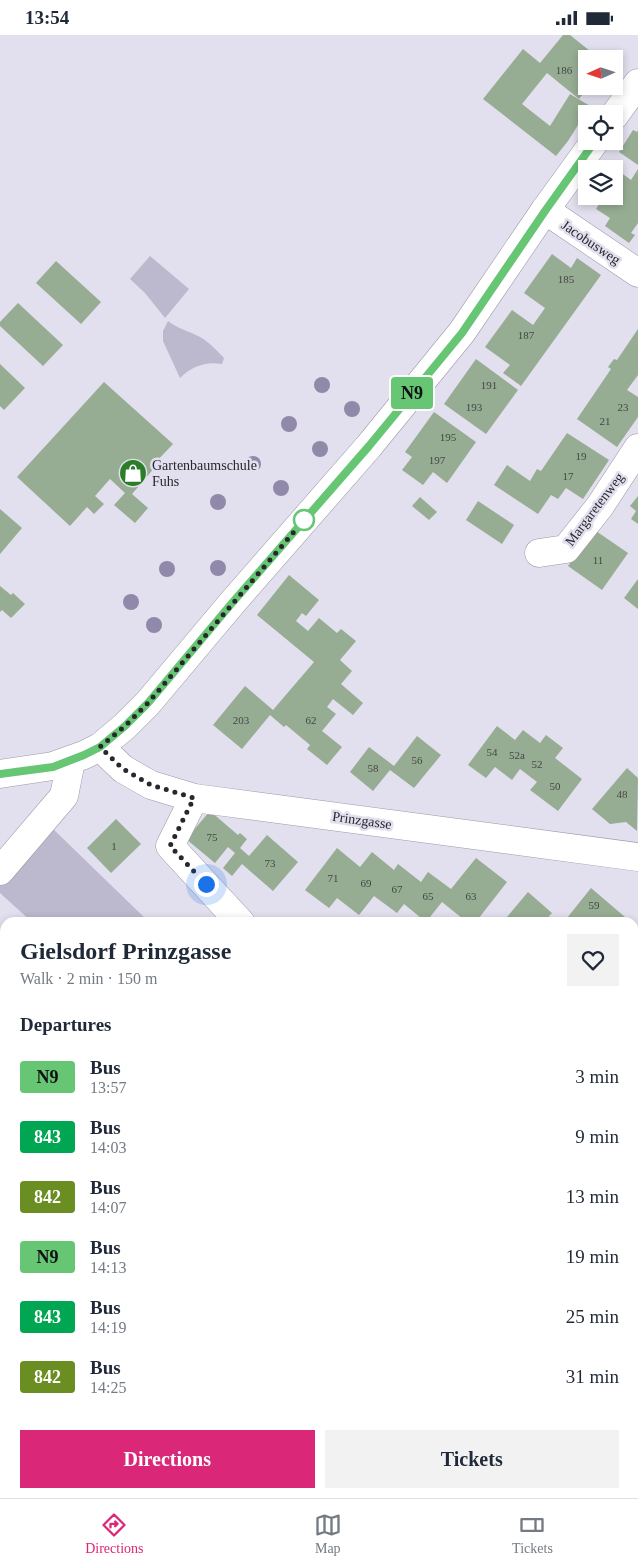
<!DOCTYPE html>
<html lang="en">
<head>
<meta charset="utf-8">
<style>
  body { margin:0; font-family:"Times New Roman",serif; background:#f2f2f3; color:#1f2937; height:100vh; display:flex; flex-direction:column; font-size:19px; white-space:nowrap }
  * { box-sizing:border-box; margin:0 }
  p { font-size:16px; color:#747a83 }
  .icon { flex:none; width:28px; height:28px; fill:none; stroke:currentColor; stroke-width:2; stroke-linecap:round; stroke-linejoin:round }
  .map { position:relative; flex:1; overflow:hidden }
  .sheet { position:absolute; left:0px; top:882px; width:639px; height:581px; display:flex; flex-direction:column; background:#fff; border-radius:15px 15px 0 0; box-shadow:0 2px 8px #0003 }
  .sheet>* { flex:none }
  .badge { padding:0 10px; border-radius:4px; font-size:18px; line-height:32px }
  .needle { width:32px; rotate:267deg }
  .buttons { position:absolute; left:578px; top:15px; display:grid; gap:10px }
  .buttons a { display:grid; place-items:center; width:45px; height:45px; border-radius:0px; background:#fff; box-shadow:0 2px 8px #0003; font-size:25px }
  .you { position:absolute; width:25px; height:25px; margin:-12px; border:4px solid #fff; border-radius:50%; background:#1a73e8; box-shadow:0 0 0 8px #1a73e833 }
  .map>.badge { position:absolute; translate:-50% -50%; box-shadow:0 0 0 2px #fff }
  h2 { padding:0 20px; font-size:19px; line-height:45px }
  .round { display:grid; place-items:center; flex:none; width:52px; height:52px; border-radius:0px; background:#f2f2f3 }
  .summary { display:flex; align-items:center; justify-content:space-between; height:85px; padding:0 20px }
  h1 { font-size:24px; font-weight:700; line-height:38px }
  .primary-button { display:flex; gap:10px; margin-top:auto; padding:10px 20px }
  .primary-button a { flex:1; height:58px; border-radius:0px; background:#db2777; color:#fff; font-size:20px; font-weight:700; line-height:58px; text-align:center }
  .primary-button a+a { background:#f2f2f3; color:#1f2937 }
  ul { padding:0; list-style:none }
  li { display:flex; align-items:center; gap:15px; height:60px; padding:0 20px }
  li div { flex:1 }
  li b { display:block; font-size:19px }
  li em { font-style:normal }
  li .badge { min-width:55px; font-weight:700; text-align:center }
  .status { display:flex; justify-content:space-between; align-items:center; height:35px; padding:0 25px; background:#fff; direction:ltr }
  .status svg { height:14px; fill:currentColor }
  .tabs { display:flex; justify-content:space-around; align-items:center; height:70px; border-top:1px solid #e0e1e3; background:#fff; font-size:14px; color:#747a83 }
  .tabs a { display:grid; justify-items:center; gap:2px }
  .tabs .current { color:#db2777 }
  .map>svg:first-child { display:block }
  .green { fill:#bcb8ce }
  .forest { fill:#a59fbf }
  .lines { fill:none; stroke-linecap:round; stroke-linejoin:round }
  .stream { stroke:#87819f; stroke-width:8 }
  .building { fill:#96ad93 }
  .minor-casing { stroke:#9b99a7; stroke-width:29 }
  .minor { stroke:#fff; stroke-width:28 }
  .tree { fill:#9189a9 }
  .line-casing { stroke:#fff; stroke-width:11 }
  .line { stroke:#66c674; stroke-width:8 }
  .walk { stroke:#28272d; stroke-width:5; stroke-dasharray:0 9 }
  .stop-dot { fill:#fff; stroke:#66c674; stroke-width:2.5 }
  .labels { text-anchor:middle; stroke-width:5; stroke-linejoin:round; paint-order:stroke }
  .number-label { font-size:11px; fill:#444846 }
  .street-label { font-size:14px; fill:#28272d; stroke:#e2dfee }
  .poi-label { font-size:14px; fill:#28272d; stroke:#e2dfee; text-anchor:start }
</style>
</head>
<body>
<div class="status"><b>13:54</b><svg viewBox="0 0 49 12"><path d="M0 12V9h3v3zM5 12V6h3v6zM10 12V3h3v9zM15 12V0h3v12zM26 1h20v11H26zM47 4h2v5h-2z"/></svg></div>
<div class="map">
<svg width="638" height="1463" viewBox="0 0 638 1463">
  <rect width="100%" height="100%" fill="#e2dfee"/>
  <!-- green -->
  <g class="green">
    <polygon points="150,221 189,254 165,283 145,258 130,244"/>
    <path d="M168 286C178 294 189 296 200 302 209 307 217 316 224 323L222 329C207 326 191 331 180 343L163 306V296Z"/>
    <polygon points="51,792 149,887 32,887 0,858 0,847"/>
    <polygon points="634,1027 638,1029 638,1285 634,1282"/>
    <polygon points="5,1268 5,1382 0,1377 0,1274"/>
    <polygon points="638,1340 638,1457 634,1457 634,1341"/>
    <polygon points="72,1459 179,1459 156,1463 76,1463"/>
    <polygon points="421,1459 614,1459 610,1463 418,1463"/>
  </g>
  <!-- forest -->
  <polygon class="forest" points="216,1459 421,1459 418,1463 198,1463"/>
  <g class="lines">
    <!-- stream -->
    <g class="stream">
      <polyline points="634,1357 638,1356"/>
      <polyline points="242,1463 261,1459"/>
    </g>
  </g>
  <!-- building -->
  <g class="building">
    <polygon points="563,0 570,0 600,24 586,24 586,51 589,51 579,64 547,38 522,69 550,91 570,59 590,71 568,106 556,121 483,64 523,14 540,28"/>
    <polygon points="633,95 637,97 638,95 638,130 619,117"/>
    <polygon points="638,134 638,188 631,198 635,200 629,208 605,191 610,183 596,174 604,161 614,161 614,147 620,137 631,145"/>
    <polygon points="552,219 571,233 577,223 601,240 521,351 503,338 510,330 485,312 512,275 533,290 545,273 524,258"/>
    <polygon points="56,226 101,267 81,289 36,248"/>
    <polygon points="18,268 63,310 43,331 0,291 0,287"/>
    <polygon points="638,294 638,340 627,355 638,362 638,382 617,412 577,384 611,334 608,332 614,324 617,325"/>
    <polygon points="476,324 518,355 486,399 444,369"/>
    <polygon points="0,329 25,353 4,375 0,371"/>
    <polygon points="104,347 173,409 154,429 156,431 132,459 148,473 135,488 114,470 125,458 110,444 95,461 104,469 94,479 87,472 70,491 17,442"/>
    <polygon points="434,377 476,407 447,448 433,437 423,450 402,435 412,422 405,417"/>
    <polygon points="567,398 609,425 583,464 566,453 558,464 551,460 538,479 494,450 507,430 530,446 537,434 541,436"/>
    <polygon points="638,461 638,489 631,484 636,476 630,471"/>
    <polygon points="420,462 437,477 429,485 412,471"/>
    <polygon points="478,466 514,490 502,509 466,485"/>
    <polygon points="0,474 22,493 0,519"/>
    <polygon points="593,494 628,518 602,555 568,531"/>
    <polygon points="289,540 319,565 306,581 302,578 296,586 308,596 319,583 337,598 341,594 356,606 340,625 352,636 341,649 363,668 353,680 333,664 327,672 336,679 322,696 342,712 327,730 307,714 310,710 286,690 284,692 270,680 242,714 213,690 245,651 273,675 314,627 257,580"/>
    <polygon points="638,544 638,574 624,563"/>
    <polygon points="0,551 11,560 13,558 25,569 11,583 2,575 0,577"/>
    <polygon points="497,691 515,705 523,695 540,708 546,700 563,713 555,723 582,744 558,776 530,755 537,747 520,734 512,745 495,732 486,743 468,730"/>
    <polygon points="417,701 441,720 414,753 390,735 373,756 350,737 369,712 394,731"/>
    <polygon points="627,733 638,743 637,796 626,787 610,789 592,774"/>
    <polygon points="210,776 238,800 240,798 247,804 240,813 249,821 267,800 298,827 273,856 242,829 232,841 223,833 235,818 228,812 215,828 186,804"/>
    <polygon points="116,784 141,809 111,838 87,813"/>
    <polygon points="337,813 360,832 372,817 394,835 398,829 421,847 428,837 451,854 476,823 507,847 475,888 468,888 442,867 426,887 404,869 397,878 374,861 359,880 337,863 329,873 305,855"/>
    <polygon points="591,853 632,888 563,888"/>
    <polygon points="528,857 552,878 543,888 502,888"/>
    <polygon points="0,989 5,993 5,1027 0,1022"/>
  </g>
  <g class="lines">
    <!-- minor casing -->
    <g class="minor-casing">
      <g id="minor">
        <polyline points="614,81 638,48"/>
        <polyline points="545,175 638,238"/>
        <polyline points="539,518 566,514 600,471 638,413"/>
        <polyline points="100,712 123,734 151,750 194,763 638,822"/>
        <polyline points="0,739 53,731 84,720 100,712 125,691 148,668 232,568 369,411 462,297 545,175 595,106"/>
        <polyline points="194,763 170,811 241,888"/>
        <polyline points="0,836 64,761 71,726"/>
        <polyline points="634,1282 638,1285"/>
      </g>
    </g>
    <!-- minor -->
    <use href="#minor" class="minor"/>
  </g>
  <!-- trees -->
  <g class="tree">
    <circle cx="322" cy="350" r="8"/>
    <circle cx="352" cy="374" r="8"/>
    <circle cx="289" cy="389" r="8"/>
    <circle cx="320" cy="414" r="8"/>
    <circle cx="253" cy="429" r="8"/>
    <circle cx="281" cy="453" r="8"/>
    <circle cx="218" cy="467" r="8"/>
    <circle cx="218" cy="533" r="8"/>
    <circle cx="167" cy="534" r="8"/>
    <circle cx="131" cy="567" r="8"/>
    <circle cx="154" cy="590" r="8"/>
  </g>
  <g class="lines">
    <!-- line casing -->
    <g class="line-casing">
      <polyline id="line" points="0,739 53,732 84,720 100,712 125,691 148,668 232,568 369,411 462,298 545,176 595,106"/>
    </g>
    <!-- line -->
    <use href="#line" class="line"/>
    <!-- walk -->
    <polyline class="walk" points="206,849 170,811 194,763 151,750 123,734 100,712 125,691 148,668 310,478 304,485"/>
  </g>
  <!-- icons -->
  <defs>
    <g id="shop-disc" transform="scale(1.4375)"><circle r="9.5" fill="#2b7d28" stroke="#e2dfee"/><path d="M-5-2.5h2.3a2.7 3.5 0 0 1 5.4 0H5L5.5 6h-11ZM-1.5-2.5h3a1.5 2.3 0 0 0-3 0Z" fill="#fff"/></g>
  </defs>
  <g fill-rule="evenodd">
    <use href="#shop-disc" x="133" y="438"/>
  </g>
  <!-- markers -->
  <circle class="stop-dot" cx="304" cy="485" r="10"/>
  <g class="labels">
    <!-- number labels -->
    <g class="number-label">
      <text x="564" y="39">186</text>
      <text x="566" y="248">185</text>
      <text x="526" y="304">187</text>
      <text x="489" y="354">191</text>
      <text x="474" y="376">193</text>
      <text x="623" y="376">23</text>
      <text x="605" y="390">21</text>
      <text x="448" y="406">195</text>
      <text x="581" y="425">19</text>
      <text x="437" y="429">197</text>
      <text x="568" y="445">17</text>
      <text x="598" y="529">11</text>
      <text x="241" y="689">203</text>
      <text x="311" y="689">62</text>
      <text x="492" y="721">54</text>
      <text x="517" y="724">52a</text>
      <text x="417" y="729">56</text>
      <text x="537" y="733">52</text>
      <text x="373" y="737">58</text>
      <text x="555" y="755">50</text>
      <text x="622" y="763">48</text>
      <text x="212" y="806">75</text>
      <text x="114" y="815">1</text>
      <text x="270" y="832">73</text>
      <text x="333" y="847">71</text>
      <text x="366" y="852">69</text>
      <text x="397" y="858">67</text>
      <text x="428" y="865">65</text>
      <text x="471" y="865">63</text>
      <text x="594" y="874">59</text>
    </g>
    <!-- street labels -->
    <g class="street-label">
      <text transform="translate(591 207) rotate(34)" y="5">Jacobusweg</text>
      <text transform="translate(594 474) rotate(-53)" y="5">Margaretenweg</text>
      <text transform="translate(362 785) rotate(8)" y="5">Prinzgasse</text>
    </g>
    <!-- poi labels -->
    <g class="poi-label">
      <text x="152" y="435">Gartenbaumschule<tspan x="152" dy="16">Fuhs</tspan></text>
    </g>
  </g>
</svg>
<div class="buttons">
<a><svg class="needle" viewBox="-14 -14 28 28"><path d="M0-13l5 13h-10z" fill="#e53935"/><path d="M0 13l5-13h-10z" fill="#747a83"/></svg></a>
<a><svg class="icon" aria-label="locate" viewBox="0 0 24 24"><circle cx="12" cy="12" r="6"/><path d="M12 2v4M12 18v4M2 12h4M18 12h4"/></svg></a>
<a><svg class="icon" aria-label="layers" viewBox="0 0 24 24"><path d="M12 4l9 5-9 5-9-5zM3 14l9 5 9-5"/></svg></a>
</div>
<div class="you" style="left:206px;top:849px"></div>
<b class="badge" style="left:412px;top:358px;background:#66c674;color:#111">N9</b>
<section class="sheet">
<div class="summary"><div><h1>Gielsdorf Prinzgasse</h1><p>Walk · 2 min · 150 m</p></div><a class="round"><svg class="icon" aria-label="heart" viewBox="0 0 24 24"><path d="M12 20l-8-8c-3-5 5-10 8-4 3-6 11-1 8 4z"/></svg></a></div>
<h2>Departures</h2>
<ul>
<li><span class="badge" style="background:#66c674;color:#111">N9</span><div><b>Bus</b><p>13:57</p></div><em>3 min</em></li>
<li><span class="badge" style="background:#00a651;color:#fff">843</span><div><b>Bus</b><p>14:03</p></div><em>9 min</em></li>
<li><span class="badge" style="background:#6b8e23;color:#fff">842</span><div><b>Bus</b><p>14:07</p></div><em>13 min</em></li>
<li><span class="badge" style="background:#66c674;color:#111">N9</span><div><b>Bus</b><p>14:13</p></div><em>19 min</em></li>
<li><span class="badge" style="background:#00a651;color:#fff">843</span><div><b>Bus</b><p>14:19</p></div><em>25 min</em></li>
<li><span class="badge" style="background:#6b8e23;color:#fff">842</span><div><b>Bus</b><p>14:25</p></div><em>31 min</em></li>
</ul>
<div class="primary-button"><a>Directions</a><a>Tickets</a></div>
</section>
</div>
<nav class="tabs">
<a class="current"><svg class="icon" aria-label="directions" viewBox="0 0 24 24"><path d="M12 3l9 9-9 9-9-9zM9 14v-3h6M13 9l2 2-2 2"/></svg>Directions</a>
<a><svg class="icon" aria-label="map" viewBox="0 0 24 24"><path d="M3 6l6-2 6 2 6-2v14l-6 2-6-2-6 2zM9 4v14M15 6v14"/></svg>Map</a>
<a><svg class="icon" aria-label="tickets" viewBox="0 0 24 24"><path d="M3 7h18v10H3zM15 7v10"/></svg>Tickets</a>
</nav>
</body>
</html>
